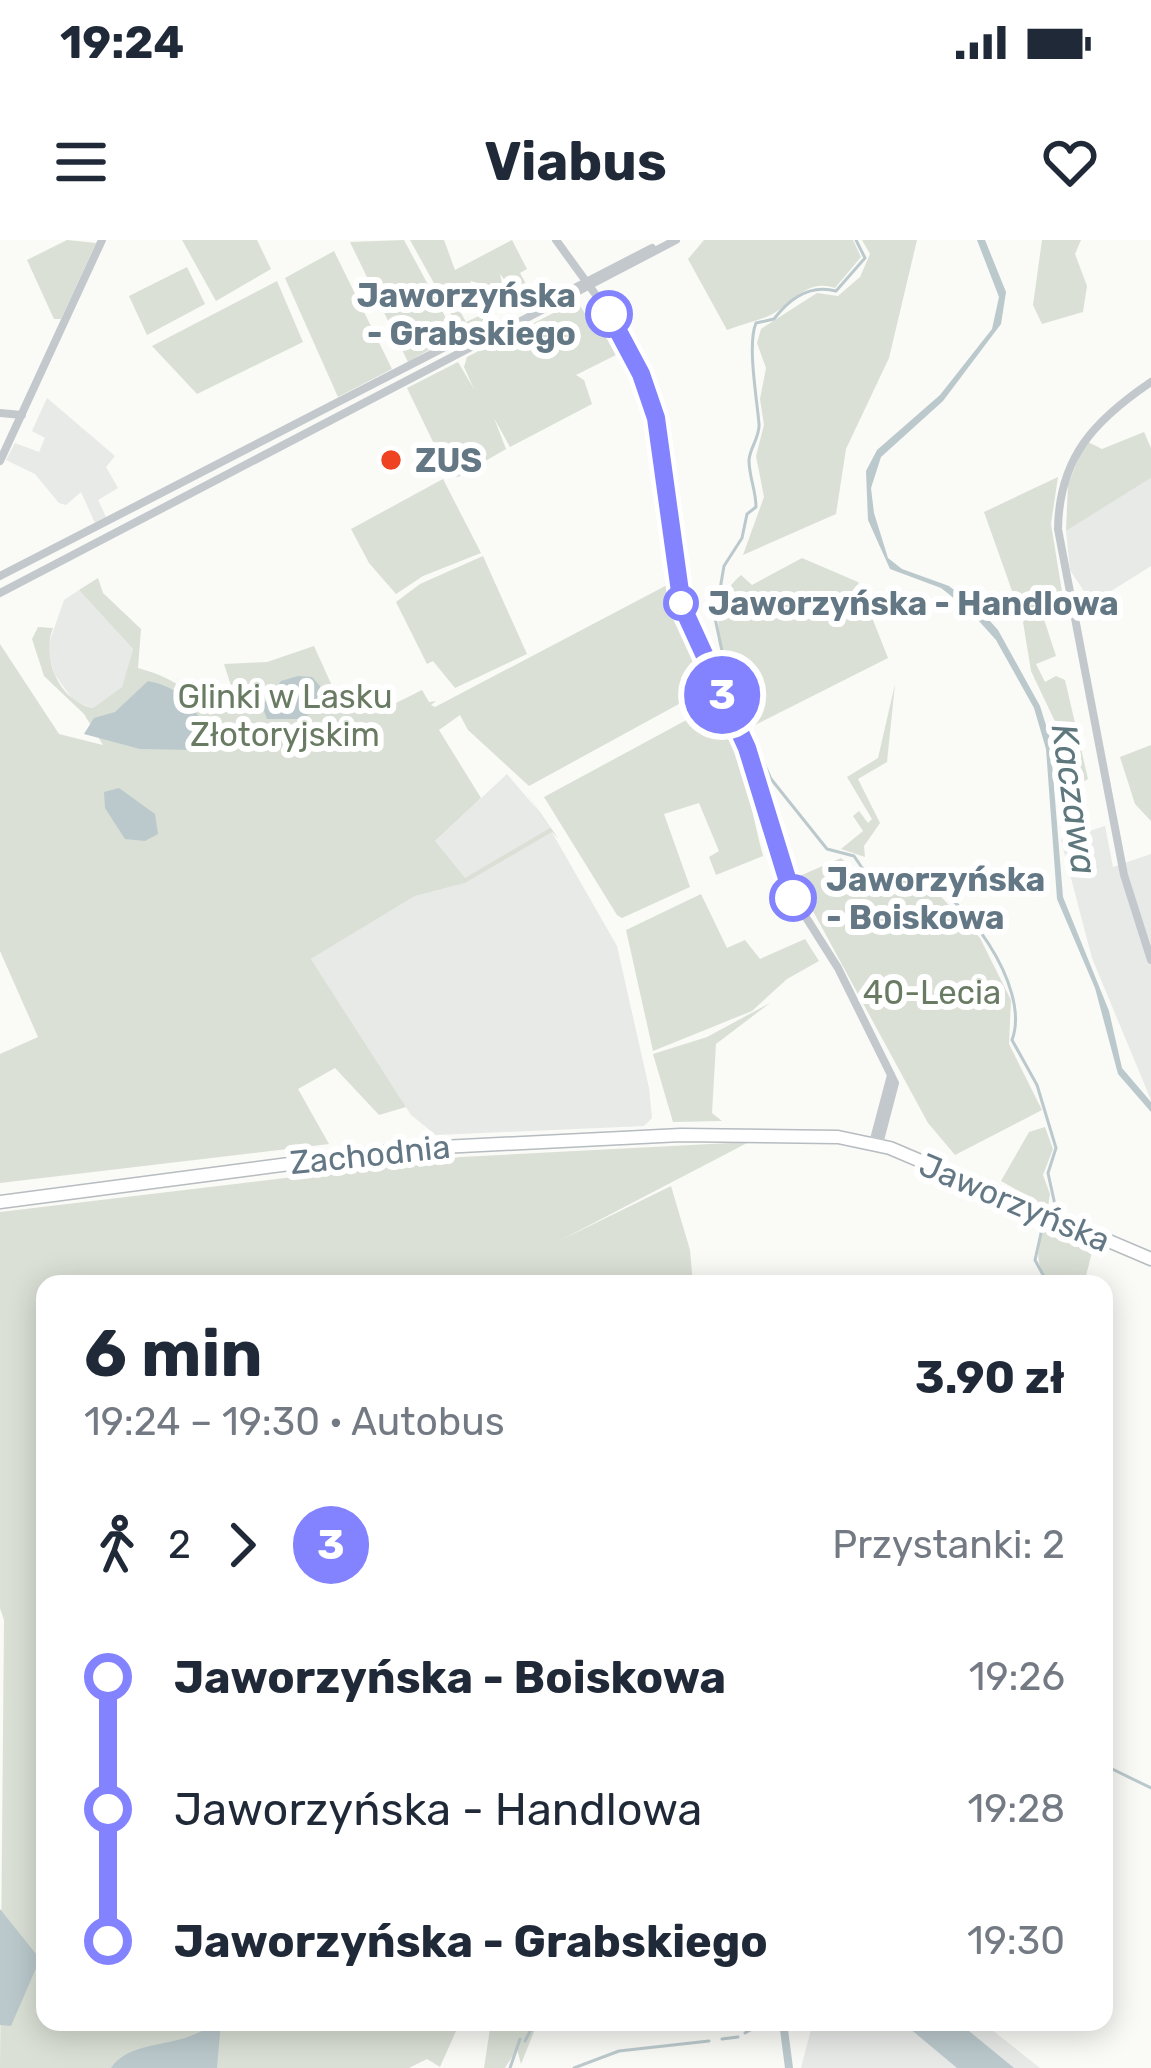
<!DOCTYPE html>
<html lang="pl">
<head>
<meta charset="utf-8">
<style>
  body { margin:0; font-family:Rubik,sans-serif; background:#f6f6f7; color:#1f2937; height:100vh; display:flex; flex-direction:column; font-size:45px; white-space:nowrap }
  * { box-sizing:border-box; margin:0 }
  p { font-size:39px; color:#747a83 }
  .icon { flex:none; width:66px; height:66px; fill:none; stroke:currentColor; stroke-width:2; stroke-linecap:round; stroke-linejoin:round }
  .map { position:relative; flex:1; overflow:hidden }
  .side { position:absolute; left:36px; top:1035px; width:1077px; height:756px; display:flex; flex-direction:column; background:#fff; border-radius:24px; box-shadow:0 6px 30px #0003 }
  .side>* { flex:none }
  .badge { padding:0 24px; border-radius:39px; font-size:42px; line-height:78px }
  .map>.badge { position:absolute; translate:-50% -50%; box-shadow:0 0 0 6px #fff }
  .legs { display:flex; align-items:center; gap:18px; height:132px; padding:0 48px; font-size:39px }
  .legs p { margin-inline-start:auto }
  .summary { display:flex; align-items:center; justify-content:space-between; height:204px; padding:0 48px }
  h1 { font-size:66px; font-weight:700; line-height:90px }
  ul { padding:0 48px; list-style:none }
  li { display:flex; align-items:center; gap:42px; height:132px; font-size:45px }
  li i { display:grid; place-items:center; width:18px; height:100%; margin:0 15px; background:currentColor }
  li i::after { content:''; width:30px; height:30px; margin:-15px; border:9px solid; border-radius:50%; background:#fff }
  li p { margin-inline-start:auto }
  li:first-child i { background:linear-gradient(#0000 50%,currentColor 0) }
  li:last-child i { background:linear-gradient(currentColor 50%,#0000 0) }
  .status { display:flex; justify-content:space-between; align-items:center; height:84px; padding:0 60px; background:#fff; direction:ltr }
  .status svg { height:33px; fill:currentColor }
  header { display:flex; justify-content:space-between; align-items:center; height:156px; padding:0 48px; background:#fff; font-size:54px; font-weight:700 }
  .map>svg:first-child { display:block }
  .built { fill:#e8eae8 }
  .green { fill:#dae0d6 }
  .water { fill:#bbc9cc }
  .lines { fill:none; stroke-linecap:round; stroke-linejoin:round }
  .stream { stroke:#bbc9cc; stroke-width:3 }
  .river { stroke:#bbc9cc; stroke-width:8 }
  .major-casing { stroke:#b6bcc0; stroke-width:15 }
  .minor { stroke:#c3c8cc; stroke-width:8 }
  .major { stroke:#fff; stroke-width:12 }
  .line-1-casing { stroke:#fff; stroke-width:27 }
  .line-1 { stroke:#8383ff; stroke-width:18 }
  .stop-1-dot { fill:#fff; stroke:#8383ff; stroke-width:6 }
  .poi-dot { fill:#ef4223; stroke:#fff; stroke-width:4.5 }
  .labels { text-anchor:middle; stroke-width:12; stroke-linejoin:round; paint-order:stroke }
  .stop-label { font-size:33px; font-weight:bold; fill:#637884; stroke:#fff; text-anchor:start }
  .poi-label { font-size:33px; font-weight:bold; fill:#637884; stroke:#fff; text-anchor:start }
  .park-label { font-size:33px; fill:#697b62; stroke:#fff }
  .street-label { font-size:33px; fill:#637884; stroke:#fff }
  .water-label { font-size:36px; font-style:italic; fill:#5e787e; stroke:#fff }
</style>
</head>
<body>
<div class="status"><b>19:24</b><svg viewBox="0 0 49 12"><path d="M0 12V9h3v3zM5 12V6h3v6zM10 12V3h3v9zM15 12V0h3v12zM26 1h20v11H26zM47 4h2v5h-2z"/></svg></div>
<header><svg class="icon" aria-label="menu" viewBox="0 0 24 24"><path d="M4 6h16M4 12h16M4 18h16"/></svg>Viabus<svg class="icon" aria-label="heart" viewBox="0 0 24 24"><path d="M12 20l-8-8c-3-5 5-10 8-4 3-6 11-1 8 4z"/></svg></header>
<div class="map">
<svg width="1151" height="1828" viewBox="0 0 1151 1828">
  <rect width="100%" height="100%" fill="#fafaf7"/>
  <!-- built -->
  <g class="built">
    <polygon points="47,158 115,216 106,227 118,248 98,260 106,277 95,283 81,252 66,265 59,263 35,234 6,220 15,203 39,212 45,198 32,191"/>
    <polygon points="1151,238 1151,326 1100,358 1089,359 1070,330 1066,291"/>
    <polygon points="79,350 133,409 122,448 93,468 74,461 55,435 47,409 64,360"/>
    <polygon points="507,534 542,575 617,706 649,848 652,878 644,886 436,895 411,875 311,719 415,656 464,643 434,602"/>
    <polygon points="1105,586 1113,627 1151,614 1151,860 1092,718 1061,600"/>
    <polygon points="813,1782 982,1782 1040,1828 801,1828"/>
  </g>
  <!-- green -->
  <g class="green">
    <polygon points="67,0 96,3 61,79 54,79 27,20"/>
    <polygon points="182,0 257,0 271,29 216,61"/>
    <polygon points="404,0 455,95 408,122 350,2"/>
    <polygon points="410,0 444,0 455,30 512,0 527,29 520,33 526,44 518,48 522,63 500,34 502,43 481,54 481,44 471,41 465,62 452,73 460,71 466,82 481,75 485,82 461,92"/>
    <path d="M704 0H853L861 17 835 48C804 37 789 69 766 77 753 82 740 85 727 90L688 19Z"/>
    <polygon points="862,0 917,0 889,118 846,209 836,274 743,315 764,257 756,216 764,185 760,159 766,128 757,103 761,89 817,53 838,56 860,37 870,14"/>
    <polygon points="1042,0 1081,0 1075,14 1087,46 1083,72 1042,84 1033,65"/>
    <polygon points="334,11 392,129 338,157 285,38"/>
    <polygon points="187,27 205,64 147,95 129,56"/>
    <polygon points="277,41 303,102 197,154 152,106"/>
    <polygon points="577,61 586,75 598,69 624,111 576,135 584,140 592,164 510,207 494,178 506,209 458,237 449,235 407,148 458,122 474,149 464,127 467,117"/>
    <polygon points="1144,192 1151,208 1151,238 1066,291 1068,244 1086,201 1102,209"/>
    <polygon points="1058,237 1051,284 1063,358 1035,366 1022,379 984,272"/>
    <polygon points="443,239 481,313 423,336 396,354 369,323 351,289"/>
    <polygon points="483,316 527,414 455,448 433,421 427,424 396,362 420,344"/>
    <path d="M802 318 858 342 888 418 749 488C730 443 695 374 741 335L752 345Z"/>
    <path d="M98 338 103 353 141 389 138 428C170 437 189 448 210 475L235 458 224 424 267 422 314 406 338 459 390 466 422 450 429 462 436 461 431 465 435 467 669 344 675 373 710 447 529 546 468 490 460 475 439 490 481 558 435 601 465 638 550 588 524 550 558 598 552 592 465 643 415 656 311 719 406 867 379 875 335 828 298 849 329 904 0 943V814L38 797 0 711V404L59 494 103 505 84 474 44 436 32 399 38 387 53 388C41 418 59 461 93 468L122 447 133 409 79 350Z"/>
    <polygon points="1040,367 1056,416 1036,424 1045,442 1056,436 1065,440 1088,539 1062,552 1059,490 1031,431 1023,382"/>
    <polygon points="895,444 887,522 858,539 880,583 864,606 865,617 841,609 863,591 853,576 859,571 868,583 872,579 847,537 878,518"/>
    <path d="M716 464 706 471 710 478 726 477 706 490 709 495 729 485C746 530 750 567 763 616L716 635 709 617 719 611 699 563 664 574 690 647 622 678 617 675 544 557Z"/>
    <polygon points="1151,505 1151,581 1135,564 1120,517"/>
    <polygon points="841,618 872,645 908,639 929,644 980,698 1011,760 1009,804 1042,870 955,915 928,883 795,638"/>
    <polygon points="701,654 727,708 745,700 760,719 805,699 819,721 787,739 752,771 653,811 626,690"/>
    <polygon points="770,763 716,804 712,873 722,881 673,882 653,814 707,797"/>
    <polygon points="1045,887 1053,909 1043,935 1050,954 1048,967 1001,941 1029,892"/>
    <polygon points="749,902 561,1000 671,946 690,1010 693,1044 45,1044 45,1782 460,1782 440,1827 427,1819 409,1828 0,1828 4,1380 0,1368 0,972 461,917"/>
    <path d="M1046 986 1087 1003 1092 1012 1084 1044H1050C1035 1026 1035 1006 1046 986Z"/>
    <polygon points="491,1782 538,1782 521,1824 517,1809 505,1828 484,1828"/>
  </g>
  <!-- water -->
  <g class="water">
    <polygon points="977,0 985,0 1006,52 1001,84 943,161 881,217 871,248 874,273 888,318 902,329 949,346 981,371 998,390 1040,466 1050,498 1063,657 1109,771 1122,828 1151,862 1151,872 1118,834 1095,748 1057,659 1046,509 1034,468 996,400 970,371 941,348 890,329 868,280 866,231 877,210 940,155 992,89 999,57"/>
    <polygon points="298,436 312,437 320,446 322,467 301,479 267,479 262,466 281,441"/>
    <path d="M148 441C178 447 189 460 205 487L194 510 140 509 84 494 94 478 115 472Z"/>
    <polygon points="119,548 155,574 158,594 145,601 125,599 105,568 104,552"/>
    <polygon points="0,1669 40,1719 11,1786 0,1785"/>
    <path d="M213 1782H221L217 1828H111C131 1797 187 1810 213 1782Z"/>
    <polygon points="902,1782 958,1782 1014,1828 957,1828"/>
  </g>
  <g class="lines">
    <!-- stream -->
    <g class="stream">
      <path d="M856 0 865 18 836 51C810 44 789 59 774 79L756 83C747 104 757 159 759 184 760 197 750 207 749 220 749 237 756 250 756 267L747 274 742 298 724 326 715 378 730 449 771 539 827 609 854 616 869 638 890 640 912 632C962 651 1032 747 1012 800L1037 845 1056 908 1048 933 1055 965 1050 972"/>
      <polyline points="1044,980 1035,1020 1048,1044"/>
      <polyline points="1104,1525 1151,1548"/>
      <polyline points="745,1793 764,1782"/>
      <polyline points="722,1799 738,1797"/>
      <polyline points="525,1801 535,1782"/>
      <polyline points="510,1828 520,1799"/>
      <polyline points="574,1828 619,1811 709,1801"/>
    </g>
    <!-- river -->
    <g class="river">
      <polyline points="1104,1428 1104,1439"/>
      <polyline points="783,1782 789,1828"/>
    </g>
    <!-- major casing -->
    <g class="major-casing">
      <polyline id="major" points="0,962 403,909 681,895 838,897 890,908 1151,1019"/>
    </g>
    <!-- minor -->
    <g class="minor">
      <polyline points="556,0 609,73 641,134 661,204 671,316 686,377 747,508 790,652 838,728 895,843 879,904"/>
      <polyline points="559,56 652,8"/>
      <path d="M1151 142C1095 180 1059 217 1058 289L1124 635 1151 720"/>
      <polyline points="0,173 22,175"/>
      <polyline points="0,221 102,0"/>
      <polyline points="0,336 453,103 492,89"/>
      <polyline points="0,353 676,0"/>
      <polyline points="873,903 891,835"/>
    </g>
    <!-- major -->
    <use href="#major" class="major"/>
  </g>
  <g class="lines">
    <!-- line-1 casing -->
    <g class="line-1-casing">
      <polyline id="line-1" points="609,74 641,134 656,178 682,366 747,508 793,658"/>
    </g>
    <!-- line-1 -->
    <use href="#line-1" class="line-1"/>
  </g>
  <!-- markers -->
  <g class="stop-1-dot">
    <circle cx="609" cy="74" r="21"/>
    <circle cx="681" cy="363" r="15"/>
    <circle cx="793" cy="658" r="21"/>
  </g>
  <circle class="poi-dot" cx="391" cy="220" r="12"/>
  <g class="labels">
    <!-- stop labels -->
    <g class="stop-label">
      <text x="576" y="67" text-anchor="end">Jaworzyńska<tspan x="576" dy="38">- Grabskiego</tspan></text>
      <text x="708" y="375">Jaworzyńska - Handlowa</text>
      <text x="826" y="651">Jaworzyńska<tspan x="826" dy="38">- Boiskowa</tspan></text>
    </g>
    <!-- poi labels -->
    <g class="poi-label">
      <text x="415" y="232">ZUS</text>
    </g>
    <!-- park labels -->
    <g class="park-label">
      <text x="285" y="468">Glinki w Lasku<tspan x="285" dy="38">Złotoryjskim</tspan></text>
      <text x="932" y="764">40-Lecia</text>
    </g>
    <!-- street labels -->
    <g class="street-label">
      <text transform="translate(370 914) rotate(-6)" y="12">Zachodnia</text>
      <text transform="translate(1015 962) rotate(23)" y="12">Jaworzyńska</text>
    </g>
    <!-- water labels -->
    <g class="water-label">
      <text transform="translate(1075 559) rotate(82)" y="13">Kaczawa</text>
    </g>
  </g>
</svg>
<b class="badge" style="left:722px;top:455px;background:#8383ff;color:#fff">3</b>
<section class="side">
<div class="summary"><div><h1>6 min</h1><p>19:24 – 19:30 · Autobus</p></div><b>3.90 zł</b></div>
<div class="legs"><svg class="icon" aria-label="walk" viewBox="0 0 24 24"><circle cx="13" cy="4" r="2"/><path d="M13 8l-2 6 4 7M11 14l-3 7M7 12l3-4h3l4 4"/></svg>2<svg class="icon" aria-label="forward" viewBox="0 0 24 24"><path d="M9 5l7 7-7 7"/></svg><b class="badge" style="background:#8383ff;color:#fff">3</b><p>Przystanki: 2</p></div>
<ul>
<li><i style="color:#8383ff"></i><b>Jaworzyńska - Boiskowa</b><p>19:26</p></li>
<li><i style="color:#8383ff"></i><span>Jaworzyńska - Handlowa</span><p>19:28</p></li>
<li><i style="color:#8383ff"></i><b>Jaworzyńska - Grabskiego</b><p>19:30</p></li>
</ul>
</section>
</div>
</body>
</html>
